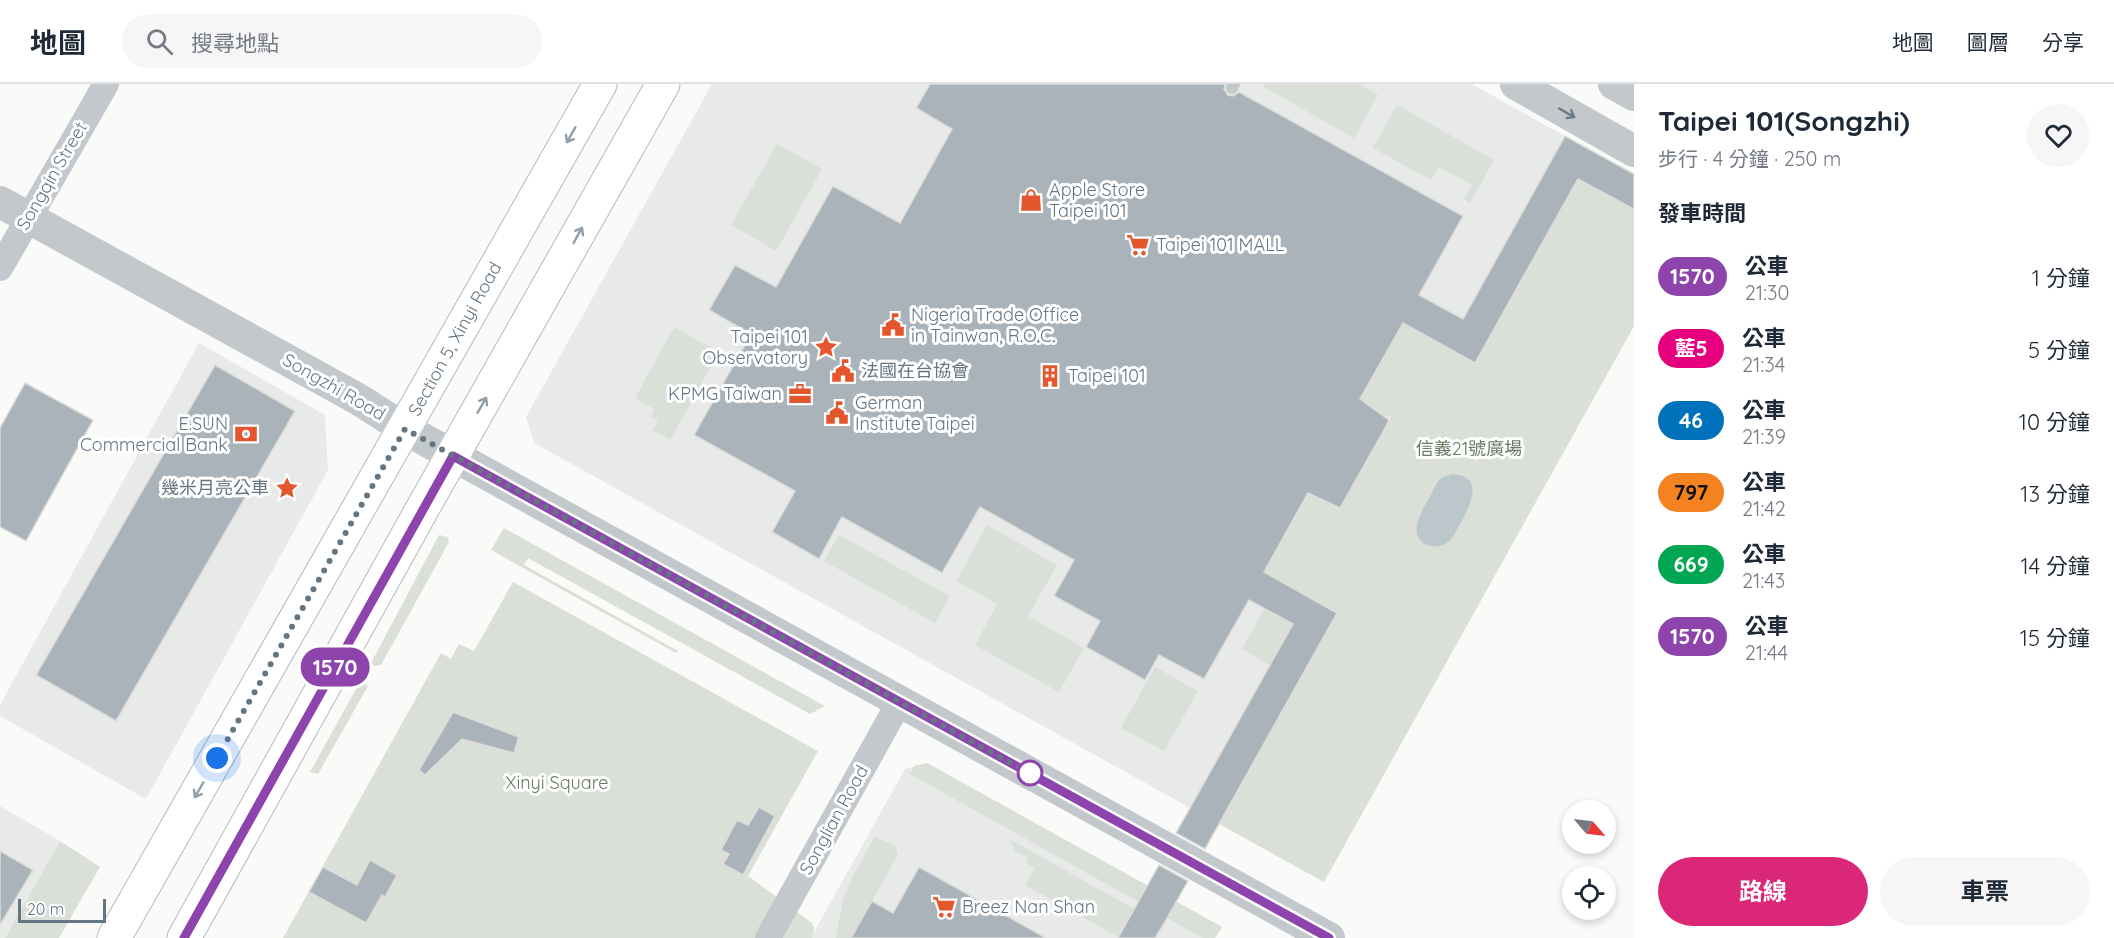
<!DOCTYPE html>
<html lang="zh-TW">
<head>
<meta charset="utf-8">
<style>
  body { margin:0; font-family:Quicksand,"Noto Sans TC",sans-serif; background:#f6f6f7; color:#1f2937; height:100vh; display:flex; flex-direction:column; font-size:22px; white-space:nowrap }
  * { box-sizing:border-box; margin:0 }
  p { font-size:20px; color:#747a83 }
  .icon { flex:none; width:33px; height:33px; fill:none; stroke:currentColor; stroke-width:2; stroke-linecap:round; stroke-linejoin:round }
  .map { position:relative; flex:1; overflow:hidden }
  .sheet { display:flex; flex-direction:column; background:#fff; width:480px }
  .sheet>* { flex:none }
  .badge { padding:0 12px; border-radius:20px; font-size:21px; line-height:39px }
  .needle { width:39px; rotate:118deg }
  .controls { position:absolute; left:1562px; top:716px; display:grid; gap:12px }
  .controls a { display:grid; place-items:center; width:54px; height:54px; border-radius:50%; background:#fff; box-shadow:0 3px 9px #0003; font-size:30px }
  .scale { position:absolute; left:18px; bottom:15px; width:88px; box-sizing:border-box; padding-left:6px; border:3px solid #657683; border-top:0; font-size:16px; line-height:21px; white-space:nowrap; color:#657683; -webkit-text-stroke:4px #fff; paint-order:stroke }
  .you { position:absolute; width:30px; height:30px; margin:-15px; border:4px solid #fff; border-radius:50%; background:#1a73e8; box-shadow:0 0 0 9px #1a73e833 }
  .map>.badge { position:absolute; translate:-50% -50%; box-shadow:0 0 0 3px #fff }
  h2 { padding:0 24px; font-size:22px; line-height:54px }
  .round { display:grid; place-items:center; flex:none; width:63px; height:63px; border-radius:32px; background:#f6f6f7 }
  .head { display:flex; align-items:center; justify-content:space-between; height:102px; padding:0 24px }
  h1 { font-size:28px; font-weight:700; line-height:45px }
  .button { display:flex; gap:12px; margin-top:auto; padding:12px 24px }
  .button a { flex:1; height:69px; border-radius:36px; background:#db2777; color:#fff; font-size:24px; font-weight:700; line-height:69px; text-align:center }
  .button a+a { background:#f6f6f7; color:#1f2937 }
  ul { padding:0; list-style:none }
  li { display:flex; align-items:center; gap:18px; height:72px; padding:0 24px }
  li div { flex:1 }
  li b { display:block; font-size:22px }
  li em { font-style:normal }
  li .badge { min-width:66px; font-weight:700; text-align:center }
  header { display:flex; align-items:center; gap:36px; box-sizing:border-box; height:84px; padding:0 30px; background:#fff; border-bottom:2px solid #e0e1e3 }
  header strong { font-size:28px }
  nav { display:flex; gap:33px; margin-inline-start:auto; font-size:21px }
  .search { width:420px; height:54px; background:#f6f6f7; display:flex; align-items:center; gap:15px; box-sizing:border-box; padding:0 21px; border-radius:33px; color:#747a83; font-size:22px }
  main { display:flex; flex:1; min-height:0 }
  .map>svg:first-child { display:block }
  .built { fill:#e8e9e9 }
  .green { fill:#dadfd7 }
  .water { fill:#bbc7cb }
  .building { fill:#aab3b9; stroke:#dcdcda; stroke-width:1.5 }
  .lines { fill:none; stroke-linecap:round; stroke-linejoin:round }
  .secondary-casing { stroke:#b3babf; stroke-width:35 }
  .service { stroke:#c3c8cc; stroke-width:12 }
  .minor { stroke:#c3c8cc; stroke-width:26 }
  .tertiary { stroke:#c3c8cc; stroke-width:32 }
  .secondary { stroke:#fff; stroke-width:33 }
  .oneway { stroke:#6a7a87 }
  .oneway2 { stroke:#939fa8 }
  .line-casing { stroke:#fff; stroke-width:14 }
  .line { stroke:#8e44ad; stroke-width:9 }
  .walk { stroke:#657683; stroke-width:6; stroke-dasharray:0 10.8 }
  .stop-dot { fill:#fff; stroke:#8e44ad; stroke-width:3 }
  .labels { text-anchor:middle; stroke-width:6; stroke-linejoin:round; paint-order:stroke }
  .street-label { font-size:18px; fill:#657683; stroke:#fff }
  .poi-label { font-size:18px; fill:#657683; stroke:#fff; text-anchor:start }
  .park-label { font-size:18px; fill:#687a64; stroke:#fff }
</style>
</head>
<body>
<header>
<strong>地圖</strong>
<div class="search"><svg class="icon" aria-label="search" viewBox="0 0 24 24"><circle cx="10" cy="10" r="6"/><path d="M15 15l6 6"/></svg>搜尋地點</div>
<nav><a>地圖</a><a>圖層</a><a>分享</a></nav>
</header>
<main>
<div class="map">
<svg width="1634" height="854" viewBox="0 0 1634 854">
  <rect width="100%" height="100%" fill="#fafaf8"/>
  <!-- built -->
  <g class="built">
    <polygon points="712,0 1472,0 1593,68 1475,279 1391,333 1339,427 1331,420 1264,488 1337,529 1219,740 534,359 526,333"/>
    <polygon points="199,259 325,331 328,386 146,715 0,632 0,621"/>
    <polygon points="927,679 1222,843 1215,854 679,854 812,839 814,848 905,685"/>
    <polygon points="0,722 60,757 5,854 0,854"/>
  </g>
  <!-- green -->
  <g class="green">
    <polygon points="1265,0 1359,0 1378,11 1354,54 1264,3"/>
    <polygon points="1397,21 1494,76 1470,119 1464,115 1472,101 1439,83 1431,96 1373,64"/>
    <polygon points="777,60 822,85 776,167 731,141"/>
    <polygon points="1593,68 1634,90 1634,242 1324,798 1219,740 1337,529 1264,488 1308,410 1331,420 1339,426 1391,333 1381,330 1360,316 1403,239 1475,278"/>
    <polygon points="674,243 719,268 670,356 652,346 658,337 651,333 654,325 635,314"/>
    <polygon points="987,441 1057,481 1028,532 1084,564 1059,608 975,561 997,520 956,497"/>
    <polygon points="504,444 805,611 825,622 810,630 528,474 524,481 678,567 676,569 491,466"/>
    <polygon points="439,451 448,453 449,458 381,581 375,582 371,579"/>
    <polygon points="839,451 950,512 935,539 824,477"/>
    <polygon points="513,498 818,667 748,792 812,839 814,844 812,854 283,854 441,569 451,575 459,560 474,567"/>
    <polygon points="1264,525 1293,540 1270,581 1242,565"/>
    <polygon points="1155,583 1198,607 1164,667 1121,644"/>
    <polygon points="361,596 368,602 318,690 310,688"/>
    <polygon points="927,679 1222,843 1215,854 1203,854 910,690 914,682"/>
    <polygon points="875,752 896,763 898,771 851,854 836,854 843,816 851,796"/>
    <polygon points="1011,756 1134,825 1118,853 1025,801 1035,784 1026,779 1028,774 1014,766"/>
    <polygon points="60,757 100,783 59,854 5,854"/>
  </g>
  <!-- water -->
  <path class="water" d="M1451 390C1485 391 1471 420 1461 438 1457 445 1453 456 1445 460 1441 462 1436 463 1432 462 1404 457 1421 427 1430 413 1433 407 1436 398 1442 394 1443 393 1450 391 1451 390Z"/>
  <!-- building -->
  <g class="building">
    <polygon points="930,0 1225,0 1224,5 1228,11 1233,12 1239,8 1463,132 1419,211 1463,235 1565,52 1634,90 1634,125 1578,95 1475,279 1403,239 1360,315 1389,336 1384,346 1340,424 1308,409 1264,488 1337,529 1205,765 1176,749 1293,540 1249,516 1204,595 1159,571 1145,596 1086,563 1100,537 1054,512 1074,476 980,423 942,489 842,433 819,475 772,448 795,407 694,351 751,250 709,226 735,181 776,203 833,102 900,139 952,45 916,24"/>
    <polygon points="215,281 295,327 116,637 36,591"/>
    <polygon points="25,299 93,336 26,457 0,443 0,344"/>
    <polygon points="453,628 519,653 514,669 462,655 425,691 419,686"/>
    <polygon points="759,723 775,732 743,791 723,780 729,770 721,766 737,736 748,741"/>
    <polygon points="0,767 33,786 0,841"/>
    <polygon points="370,776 397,791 385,813 382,811 366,839 309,808 323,783 357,801"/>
    <polygon points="1159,781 1188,797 1163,841 1155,854 1118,854"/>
    <polygon points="919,783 1046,854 851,854 872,817 893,829"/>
  </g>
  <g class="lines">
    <!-- secondary casing -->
    <g class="secondary-casing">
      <g id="secondary">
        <polyline points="114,854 600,0"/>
        <polyline points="184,854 425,420 663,0"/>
      </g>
    </g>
    <!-- service -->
    <polyline class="service" points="1232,4 1234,0"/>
    <!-- minor -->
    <g class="minor">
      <polyline points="0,184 106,0"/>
      <polyline points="768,854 900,617"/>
    </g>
    <!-- tertiary -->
    <g class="tertiary">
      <polyline points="1516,0 1634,67"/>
      <polyline points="1614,0 1634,11"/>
      <polyline points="0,118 358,315 405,345 1329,854"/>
    </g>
    <!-- secondary -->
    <use href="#secondary" class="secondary"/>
  </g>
  <!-- one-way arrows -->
  <defs><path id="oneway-shaft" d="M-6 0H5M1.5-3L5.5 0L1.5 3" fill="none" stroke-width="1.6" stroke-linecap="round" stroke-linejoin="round" transform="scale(1.5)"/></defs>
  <use class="oneway" href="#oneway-shaft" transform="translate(1567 29) rotate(30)"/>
  <g class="oneway2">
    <use href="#oneway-shaft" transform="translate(571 51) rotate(120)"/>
    <use href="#oneway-shaft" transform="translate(578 151) rotate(-61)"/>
    <use href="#oneway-shaft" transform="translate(482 321) rotate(-60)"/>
    <use href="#oneway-shaft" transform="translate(199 706) rotate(120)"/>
  </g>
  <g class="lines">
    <!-- line casing -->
    <g class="line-casing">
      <polyline id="line" points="184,854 453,372 1329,854"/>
    </g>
    <!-- line -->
    <use href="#line" class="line"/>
    <!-- walk -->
    <polyline class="walk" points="217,674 405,345 1036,693 1030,689"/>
  </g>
  <!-- icons -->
  <defs>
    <g id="shop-bare" transform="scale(1.8)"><path d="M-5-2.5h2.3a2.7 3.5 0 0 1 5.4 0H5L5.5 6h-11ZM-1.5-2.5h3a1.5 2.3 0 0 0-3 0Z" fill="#e4572e" stroke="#fff" stroke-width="2.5" paint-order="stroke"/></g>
    <g id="supermarket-bare" transform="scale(1.8)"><path d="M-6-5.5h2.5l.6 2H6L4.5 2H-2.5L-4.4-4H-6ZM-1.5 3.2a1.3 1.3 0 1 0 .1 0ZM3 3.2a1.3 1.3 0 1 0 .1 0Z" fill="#e4572e" stroke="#fff" stroke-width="2.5" paint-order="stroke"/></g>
    <g id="civic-bare" transform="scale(1.8)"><path d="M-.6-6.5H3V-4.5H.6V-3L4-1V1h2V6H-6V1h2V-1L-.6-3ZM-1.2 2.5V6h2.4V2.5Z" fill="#e4572e" stroke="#fff" stroke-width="2.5" paint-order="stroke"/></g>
    <g id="sight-bare" transform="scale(1.8)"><path d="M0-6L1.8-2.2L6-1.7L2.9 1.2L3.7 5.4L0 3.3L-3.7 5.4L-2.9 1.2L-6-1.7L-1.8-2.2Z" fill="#e4572e" stroke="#fff" stroke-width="2.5" paint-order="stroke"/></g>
    <g id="building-bare" transform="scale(1.8)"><path d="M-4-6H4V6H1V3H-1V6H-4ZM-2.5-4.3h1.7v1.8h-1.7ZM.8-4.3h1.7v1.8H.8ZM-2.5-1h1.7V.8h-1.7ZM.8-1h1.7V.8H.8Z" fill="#e4572e" stroke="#fff" stroke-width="2.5" paint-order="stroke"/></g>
    <g id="office-bare" transform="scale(1.8)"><path d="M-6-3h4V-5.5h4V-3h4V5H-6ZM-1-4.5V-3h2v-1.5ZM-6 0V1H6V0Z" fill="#e4572e" stroke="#fff" stroke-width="2.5" paint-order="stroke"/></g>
    <g id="bank-bare" transform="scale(1.8)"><path d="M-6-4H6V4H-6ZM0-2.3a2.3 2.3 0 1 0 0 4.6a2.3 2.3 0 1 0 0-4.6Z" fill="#e4572e" stroke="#fff" stroke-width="2.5" paint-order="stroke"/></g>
  </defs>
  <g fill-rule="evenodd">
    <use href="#shop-bare" x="1031" y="116"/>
    <use href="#supermarket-bare" x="1138" y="161"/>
    <use href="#civic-bare" x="893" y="241"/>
    <use href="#sight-bare" x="826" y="263"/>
    <use href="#civic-bare" x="843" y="287"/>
    <use href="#building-bare" x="1050" y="292"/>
    <use href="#office-bare" x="800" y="310"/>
    <use href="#civic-bare" x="837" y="329"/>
    <use href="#bank-bare" x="246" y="350"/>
    <use href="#sight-bare" x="287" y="404"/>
    <use href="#supermarket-bare" x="944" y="823"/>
  </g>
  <!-- markers -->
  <circle class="stop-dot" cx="1030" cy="689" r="12"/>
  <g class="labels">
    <!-- street labels -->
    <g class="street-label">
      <text transform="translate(52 92) rotate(-60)" y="6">Songqin Street</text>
      <text transform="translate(455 255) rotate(-61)" y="6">Section 5, Xinyi Road</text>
      <text transform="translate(334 303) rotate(30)" y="6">Songzhi Road</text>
      <text transform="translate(834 736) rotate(-61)" y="6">Songlian Road</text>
    </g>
    <!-- poi labels -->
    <g class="poi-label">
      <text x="1049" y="112">Apple Store<tspan x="1049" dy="21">Taipei 101</tspan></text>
      <text x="1156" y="167">Taipei 101 MALL</text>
      <text x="911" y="237">Nigeria Trade Office<tspan x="911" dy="21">in Tainwan, R.O.C.</tspan></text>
      <text x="808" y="259" text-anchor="end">Taipei 101<tspan x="808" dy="21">Observatory</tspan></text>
      <text x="861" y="293">法國在台協會</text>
      <text x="1068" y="298">Taipei 101</text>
      <text x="782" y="316" text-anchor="end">KPMG Taiwan</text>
      <text x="855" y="325">German<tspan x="855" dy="21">Institute Taipei</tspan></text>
      <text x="228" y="346" text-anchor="end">E.SUN<tspan x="228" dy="21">Commercial Bank</tspan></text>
      <text x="269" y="410" text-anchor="end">幾米月亮公車</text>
      <text x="962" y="829">Breez Nan Shan</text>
    </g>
    <!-- park labels -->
    <g class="park-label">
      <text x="1469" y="371">信義21號廣場</text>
      <text x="557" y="705">Xinyi Square</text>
    </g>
  </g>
</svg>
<div class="controls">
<a><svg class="needle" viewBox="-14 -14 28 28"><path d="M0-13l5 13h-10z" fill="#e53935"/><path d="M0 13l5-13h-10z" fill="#747a83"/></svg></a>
<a><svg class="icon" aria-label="locate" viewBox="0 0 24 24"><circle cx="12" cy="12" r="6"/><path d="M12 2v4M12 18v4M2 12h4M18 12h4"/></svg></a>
</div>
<div class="scale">20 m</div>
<div class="you" style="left:217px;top:674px"></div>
<b class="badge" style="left:335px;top:583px;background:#8e44ad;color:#fff">1570</b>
</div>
<section class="sheet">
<div class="head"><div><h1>Taipei 101(Songzhi)</h1><p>步行 · 4 分鐘 · 250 m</p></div><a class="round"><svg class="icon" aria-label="heart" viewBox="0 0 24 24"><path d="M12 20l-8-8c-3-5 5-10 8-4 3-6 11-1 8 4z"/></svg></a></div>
<h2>發車時間</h2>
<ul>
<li><span class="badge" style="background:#8e44ad;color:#fff">1570</span><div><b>公車</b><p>21:30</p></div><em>1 分鐘</em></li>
<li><span class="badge" style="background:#e6007e;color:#fff">藍5</span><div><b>公車</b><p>21:34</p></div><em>5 分鐘</em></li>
<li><span class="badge" style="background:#0072bc;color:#fff">46</span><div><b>公車</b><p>21:39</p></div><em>10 分鐘</em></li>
<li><span class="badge" style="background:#f58220;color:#111">797</span><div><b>公車</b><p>21:42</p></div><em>13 分鐘</em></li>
<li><span class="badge" style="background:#00a651;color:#fff">669</span><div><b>公車</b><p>21:43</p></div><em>14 分鐘</em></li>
<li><span class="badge" style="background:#8e44ad;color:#fff">1570</span><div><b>公車</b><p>21:44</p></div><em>15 分鐘</em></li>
</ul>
<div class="button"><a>路線</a><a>車票</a></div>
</section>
</main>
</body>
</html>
